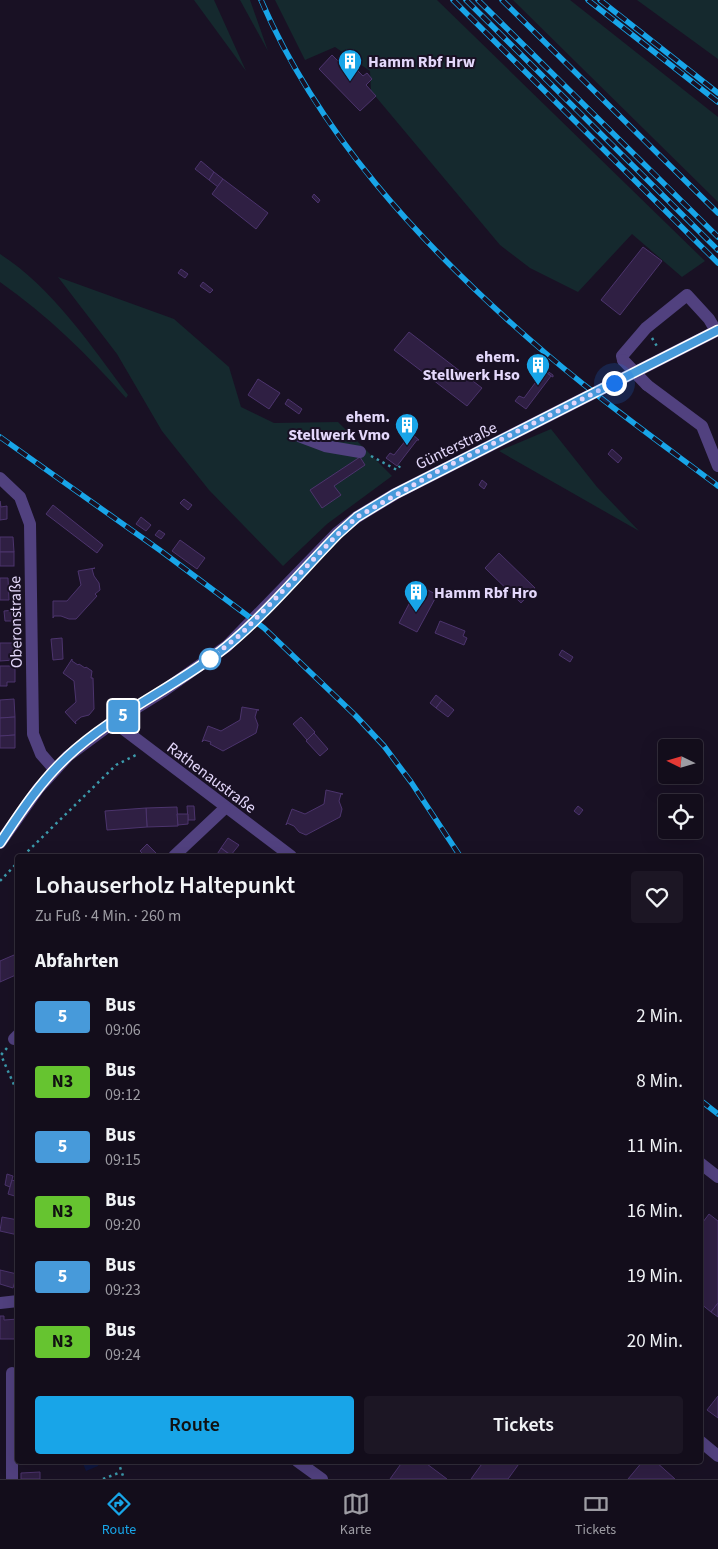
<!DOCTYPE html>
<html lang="de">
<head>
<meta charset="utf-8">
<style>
  body { margin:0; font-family:"Source Sans 3",sans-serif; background:#1c1624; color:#f1f3f6; height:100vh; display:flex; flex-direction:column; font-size:19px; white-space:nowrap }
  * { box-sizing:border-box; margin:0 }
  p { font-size:16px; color:#9d9ca3 }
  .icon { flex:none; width:28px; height:28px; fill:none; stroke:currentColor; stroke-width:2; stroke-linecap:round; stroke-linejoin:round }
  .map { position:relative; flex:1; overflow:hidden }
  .panel { position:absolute; left:15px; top:854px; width:688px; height:610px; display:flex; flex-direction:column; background:#130d1b; border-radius:5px; box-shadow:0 5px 20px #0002,0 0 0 1px #322d3a }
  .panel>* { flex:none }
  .badge { padding:0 10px; border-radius:4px; font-size:18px; line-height:32px }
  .needle { width:32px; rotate:275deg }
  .fabs { position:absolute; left:658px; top:739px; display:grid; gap:10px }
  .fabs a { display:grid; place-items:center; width:45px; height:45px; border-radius:5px; background:#130d1b; box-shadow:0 5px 20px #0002,0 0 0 1px #322d3a; font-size:25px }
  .you { position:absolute; width:25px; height:25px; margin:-12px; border:4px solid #fff; border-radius:50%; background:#1a73e8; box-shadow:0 0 0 8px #1a73e833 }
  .map>.badge { position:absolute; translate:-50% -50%; box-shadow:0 0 0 2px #fff }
  h2 { padding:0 20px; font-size:19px; line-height:45px }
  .round { display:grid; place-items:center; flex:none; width:52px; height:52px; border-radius:5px; background:#1c1624 }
  .head { display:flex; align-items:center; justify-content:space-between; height:85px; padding:0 20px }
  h1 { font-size:24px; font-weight:600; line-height:38px }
  .primary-button { display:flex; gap:10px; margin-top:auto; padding:10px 20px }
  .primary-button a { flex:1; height:58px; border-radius:5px; background:#18a5e8; color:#111; font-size:20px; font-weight:600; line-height:58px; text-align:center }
  .primary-button a+a { background:#1c1624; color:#f1f3f6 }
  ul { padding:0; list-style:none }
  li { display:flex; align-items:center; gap:15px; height:65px; padding:0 20px }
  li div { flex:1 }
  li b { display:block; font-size:19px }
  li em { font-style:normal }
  li .badge { min-width:55px; font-weight:700; text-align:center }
  .menu { display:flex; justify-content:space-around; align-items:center; height:70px; border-top:1px solid #322d3a; background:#130d1b; font-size:14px; color:#9d9ca3 }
  .menu a { display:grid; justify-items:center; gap:2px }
  .menu .current { color:#18a5e8 }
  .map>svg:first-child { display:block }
  .green { fill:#15292e }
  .water { fill:#0f163f }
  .building { fill:#2f1f43; stroke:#4c346d }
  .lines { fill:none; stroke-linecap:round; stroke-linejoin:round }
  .path { stroke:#3c9aac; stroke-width:2.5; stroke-dasharray:2.5 4; stroke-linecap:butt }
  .minor { stroke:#51417f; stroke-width:12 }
  .rail-casing { stroke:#18a5e8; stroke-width:5.5 }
  .rail { stroke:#191124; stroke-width:4; stroke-dasharray:11; stroke-linecap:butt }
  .minor-bridge { stroke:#51417f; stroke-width:12 }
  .line-casing { stroke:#fff; stroke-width:11 }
  .line { stroke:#479ada; stroke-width:8 }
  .walk { stroke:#e4d8fb; stroke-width:5; stroke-dasharray:0 9 }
  .stop-dot { fill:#fff; stroke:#479ada; stroke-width:2.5 }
  .labels { text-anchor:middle; stroke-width:4; stroke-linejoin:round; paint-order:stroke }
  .poi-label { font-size:16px; font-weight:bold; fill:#e4d8fb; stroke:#191124; text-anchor:start }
  .street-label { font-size:16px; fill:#e4d8fb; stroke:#191124 }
</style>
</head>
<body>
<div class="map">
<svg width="718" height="1479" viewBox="0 0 718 1479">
  <rect width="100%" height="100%" fill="#191124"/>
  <!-- green -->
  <g class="green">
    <polygon points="194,0 214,0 246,71"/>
    <polygon points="240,0 250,0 268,51"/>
    <polygon points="275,0 437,0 705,261 682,277 632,234 578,292 530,268 500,245 371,91 370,71 335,47 305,60"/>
    <polygon points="513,0 570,0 718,117 718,202"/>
    <polygon points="637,0 718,0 718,59"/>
    <path d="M0 254C53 288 91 346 128 395L126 398C88 355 47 315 0 282Z"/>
    <polygon points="58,277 174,319 229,367 241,407 274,423 338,422 392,476 327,524 283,566 209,490 162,431 117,354"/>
    <polygon points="551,429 597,487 639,531 499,451"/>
  </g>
  <!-- water -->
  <polygon class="water" points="82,1461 100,1461 98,1466 86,1471"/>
  <!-- building -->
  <g class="building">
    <polygon points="332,55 352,75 357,70 363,76 367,73 372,79 366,85 376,96 360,111 319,69"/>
    <polygon points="201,161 214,172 209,180 195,169"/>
    <polygon points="214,172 223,179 218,187 209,180"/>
    <polygon points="223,179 268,213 256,229 212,194"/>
    <polygon points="314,194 320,200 318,203 312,197"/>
    <polygon points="643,247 662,261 620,315 601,300"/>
    <polygon points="181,269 188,274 185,278 178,273"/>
    <polygon points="203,282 213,290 210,293 200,286"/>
    <polygon points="409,332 482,388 467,406 394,350"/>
    <polygon points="540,366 553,375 553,377 551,376"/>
    <polygon points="544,371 551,376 526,409 515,401 519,396 524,398"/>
    <polygon points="258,379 280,393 269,409 248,395"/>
    <polygon points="288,399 302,409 299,414 285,404"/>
    <polygon points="407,430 419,440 417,440 397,466 386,458 390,453 394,455 410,435"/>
    <polygon points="612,449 622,458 618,463 608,454"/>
    <polygon points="360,457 365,465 334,486 341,495 322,508 310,490"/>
    <polygon points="482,480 487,484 484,489 479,485"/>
    <polygon points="184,499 192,505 188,510 180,503"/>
    <polygon points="0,501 1,507 7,506 7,519 0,520"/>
    <polygon points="53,505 103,545 97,553 46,514"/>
    <polygon points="141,517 151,525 146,531 136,524"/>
    <polygon points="159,530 165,534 161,539 155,535"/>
    <polygon points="0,537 13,537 14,552 0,552"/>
    <polygon points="180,540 205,558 197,569 172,551"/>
    <rect x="0" y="552" width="14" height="14"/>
    <polygon points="499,553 535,588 521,603 485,568"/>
    <polygon points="95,568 92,569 94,576 99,583 100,590 95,594 97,596 76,619 69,619 61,616 54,616 53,618 53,601 67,601 81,585 78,571"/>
    <polygon points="0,578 8,578 9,600 0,600"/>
    <polygon points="419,585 437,595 417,632 399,623"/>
    <polygon points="14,610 14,621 5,621 4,611"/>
    <polygon points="440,621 465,631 463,636 467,638 464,645 435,633"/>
    <polygon points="62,638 63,659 53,660 51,639"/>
    <polygon points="0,643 14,643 14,660 0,661"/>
    <polygon points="562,650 573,657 570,662 559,655"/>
    <polygon points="72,659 72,661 78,665 79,664 85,668 86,667 92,671 91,678 93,678 94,709 89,715 81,717 75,722 76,724 65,712 76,702 74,681 63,673"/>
    <polygon points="0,666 15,666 15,682 7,682 7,686 0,686"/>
    <polygon points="436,695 442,700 436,708 430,703"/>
    <polygon points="14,699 15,717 0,718 0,700"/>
    <polygon points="442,700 454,710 448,717 436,708"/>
    <polygon points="242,707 259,710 257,710 255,717 258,725 256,733 223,751 210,744 211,742 204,740 202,742 208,726 221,731 240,720"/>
    <polygon points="15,717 15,735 0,736 0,718"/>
    <polygon points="301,717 315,732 307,740 293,724"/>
    <polygon points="314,733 328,749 320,756 306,741"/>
    <polygon points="15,735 15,748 0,748 0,736"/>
    <polygon points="326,790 343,794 341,794 339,801 342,809 340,817 306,835 299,832 294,826 287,823 286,825 292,809 305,814 324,804"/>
    <polygon points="187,806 194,806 195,820 188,820"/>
    <polygon points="578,806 583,810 579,815 574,811"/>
    <polygon points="177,807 178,826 147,827 146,808"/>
    <polygon points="146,808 147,827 107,830 105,811"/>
    <polygon points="177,814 188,814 188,824 178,825"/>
    <polygon points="228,838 239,845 231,855 221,848"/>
    <polygon points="147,844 159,856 145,856 140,851"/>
    <polygon points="221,848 230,855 229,856 216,856"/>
    <polygon points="14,955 18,964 18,974 0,982 0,961"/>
    <polygon points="7,1174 13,1176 10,1187 5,1185"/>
    <polygon points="12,1180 18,1182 18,1197 8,1194"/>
    <polygon points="709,1214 718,1221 718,1303 711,1312 700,1303 700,1226"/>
    <polygon points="2,1217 18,1220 18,1235 0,1231"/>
    <polygon points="0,1270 17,1274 13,1288 0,1284"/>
    <polygon points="718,1303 718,1317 711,1312"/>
    <polygon points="0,1316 4,1316 4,1320 18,1319 18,1339 0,1339"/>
    <polygon points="718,1396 718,1418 707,1410"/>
    <polygon points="403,1461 423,1461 447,1479 390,1479"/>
    <polygon points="484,1461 521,1461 508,1479 471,1479"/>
    <polygon points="643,1461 655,1461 675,1479 628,1479"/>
    <polygon points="40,1472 40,1479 21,1479 21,1473"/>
  </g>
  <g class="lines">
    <!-- path -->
    <g class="path">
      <polyline points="652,338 658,348"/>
      <polyline points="371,456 397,470 400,466"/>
      <polyline points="23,856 116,765 136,755"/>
      <polyline points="0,881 18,862"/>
      <polyline points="7,1048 1,1055 18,1094"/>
      <polyline points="118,1461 124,1479"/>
      <polyline points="103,1479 121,1472"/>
    </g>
    <!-- minor -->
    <g class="minor">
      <polyline points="623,360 622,356 646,328 687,295 709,319 716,331"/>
      <polyline points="647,385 702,426 718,466"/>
      <polyline points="301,437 325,446 360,452"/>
      <polyline points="0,478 20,497 30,524 33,734 41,754 55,770"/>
      <polyline points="114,722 291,856"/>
      <polyline points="0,843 38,789 68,756 114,722 162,692 227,646 337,533 357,517 395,494 718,330"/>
      <polyline points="174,856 225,808"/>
      <polyline points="14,1039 18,1035"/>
      <polyline points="700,1163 718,1177"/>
      <polyline points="0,1303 18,1301"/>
      <polyline points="700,1441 718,1456"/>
      <polyline points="297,1461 322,1479"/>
      <polyline points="12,1479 12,1373"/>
    </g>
    <!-- rail casing -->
    <g class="rail-casing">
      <g id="rail">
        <path d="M261 0C318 133 420 243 528 338 588 391 654 438 718 486"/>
        <polyline points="453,0 718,263"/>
        <polyline points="466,0 718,250"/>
        <polyline points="478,0 718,237"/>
        <polyline points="502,0 718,213"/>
        <polyline points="588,0 718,102"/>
        <polyline points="600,0 718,93"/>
        <polyline points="0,437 161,551 264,628 355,715 384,746 411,782 460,856"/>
        <polyline points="700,1100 718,1114"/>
      </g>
    </g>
    <!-- rail -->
    <use href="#rail" class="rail"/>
    <!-- minor-bridge -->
    <polyline class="minor-bridge" points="623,360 647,385"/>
  </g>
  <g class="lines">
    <!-- line casing -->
    <g class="line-casing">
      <path id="line" d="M0 843C20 813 40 782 67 757 114 713 176 687 226 647 264 616 303 570 338 534L357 517 395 494 718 330"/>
    </g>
    <!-- line -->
    <use href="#line" class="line"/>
    <!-- walk -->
    <polyline class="walk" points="210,659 241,634 338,534 357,517 440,470 614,383"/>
  </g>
  <!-- icons -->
  <defs>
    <g id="building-pin" transform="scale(1.25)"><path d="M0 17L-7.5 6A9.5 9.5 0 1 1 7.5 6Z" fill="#18a5e8" stroke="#191124"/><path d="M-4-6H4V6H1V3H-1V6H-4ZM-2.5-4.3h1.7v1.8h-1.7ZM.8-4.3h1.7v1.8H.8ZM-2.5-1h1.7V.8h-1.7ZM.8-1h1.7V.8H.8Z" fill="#fff"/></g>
  </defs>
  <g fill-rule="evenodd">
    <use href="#building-pin" x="350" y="61"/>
    <use href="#building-pin" x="538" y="365"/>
    <use href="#building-pin" x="407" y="425"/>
    <use href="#building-pin" x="416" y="592"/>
  </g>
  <!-- markers -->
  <circle class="stop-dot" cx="210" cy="659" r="10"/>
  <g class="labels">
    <!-- poi labels -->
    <g class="poi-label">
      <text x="368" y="67">Hamm Rbf Hrw</text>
      <text x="520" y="362" text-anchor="end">ehem.<tspan x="520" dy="18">Stellwerk Hso</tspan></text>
      <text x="390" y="422" text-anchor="end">ehem.<tspan x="390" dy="18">Stellwerk Vmo</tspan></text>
      <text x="434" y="598">Hamm Rbf Hro</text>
    </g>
    <!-- street labels -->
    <g class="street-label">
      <text transform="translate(456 445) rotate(-26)" y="6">Günterstraße</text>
      <text transform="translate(15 622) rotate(-91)" y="6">Oberonstraße</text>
      <text transform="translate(212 777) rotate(37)" y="6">Rathenaustraße</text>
    </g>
  </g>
</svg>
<div class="fabs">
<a><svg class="needle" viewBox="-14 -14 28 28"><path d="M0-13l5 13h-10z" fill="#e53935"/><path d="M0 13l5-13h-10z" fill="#9d9ca3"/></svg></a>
<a><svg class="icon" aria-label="locate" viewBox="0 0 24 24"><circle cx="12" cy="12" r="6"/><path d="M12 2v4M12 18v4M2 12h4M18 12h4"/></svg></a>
</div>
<div class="you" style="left:614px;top:383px"></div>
<b class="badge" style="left:123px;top:716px;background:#479ada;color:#fff">5</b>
<section class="panel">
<div class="head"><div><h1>Lohauserholz Haltepunkt</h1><p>Zu Fuß · 4 Min. · 260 m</p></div><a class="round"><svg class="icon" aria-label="heart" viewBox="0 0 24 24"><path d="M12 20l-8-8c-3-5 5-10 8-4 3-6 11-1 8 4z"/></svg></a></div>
<h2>Abfahrten</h2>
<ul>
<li><span class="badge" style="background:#479ada;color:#fff">5</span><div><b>Bus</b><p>09:06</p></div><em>2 Min.</em></li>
<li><span class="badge" style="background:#66c430;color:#111">N3</span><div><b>Bus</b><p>09:12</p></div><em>8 Min.</em></li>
<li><span class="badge" style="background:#479ada;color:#fff">5</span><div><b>Bus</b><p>09:15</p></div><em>11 Min.</em></li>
<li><span class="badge" style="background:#66c430;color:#111">N3</span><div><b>Bus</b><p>09:20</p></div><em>16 Min.</em></li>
<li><span class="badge" style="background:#479ada;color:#fff">5</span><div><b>Bus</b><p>09:23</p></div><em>19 Min.</em></li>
<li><span class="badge" style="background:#66c430;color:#111">N3</span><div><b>Bus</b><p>09:24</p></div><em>20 Min.</em></li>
</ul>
<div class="primary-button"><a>Route</a><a>Tickets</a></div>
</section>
</div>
<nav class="menu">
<a class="current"><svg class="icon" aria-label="directions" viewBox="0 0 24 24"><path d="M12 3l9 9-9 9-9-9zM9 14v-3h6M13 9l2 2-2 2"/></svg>Route</a>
<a><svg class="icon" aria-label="map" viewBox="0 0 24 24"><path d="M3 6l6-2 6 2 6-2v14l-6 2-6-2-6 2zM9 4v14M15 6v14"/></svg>Karte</a>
<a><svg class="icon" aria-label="tickets" viewBox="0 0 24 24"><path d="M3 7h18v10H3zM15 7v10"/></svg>Tickets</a>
</nav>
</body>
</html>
